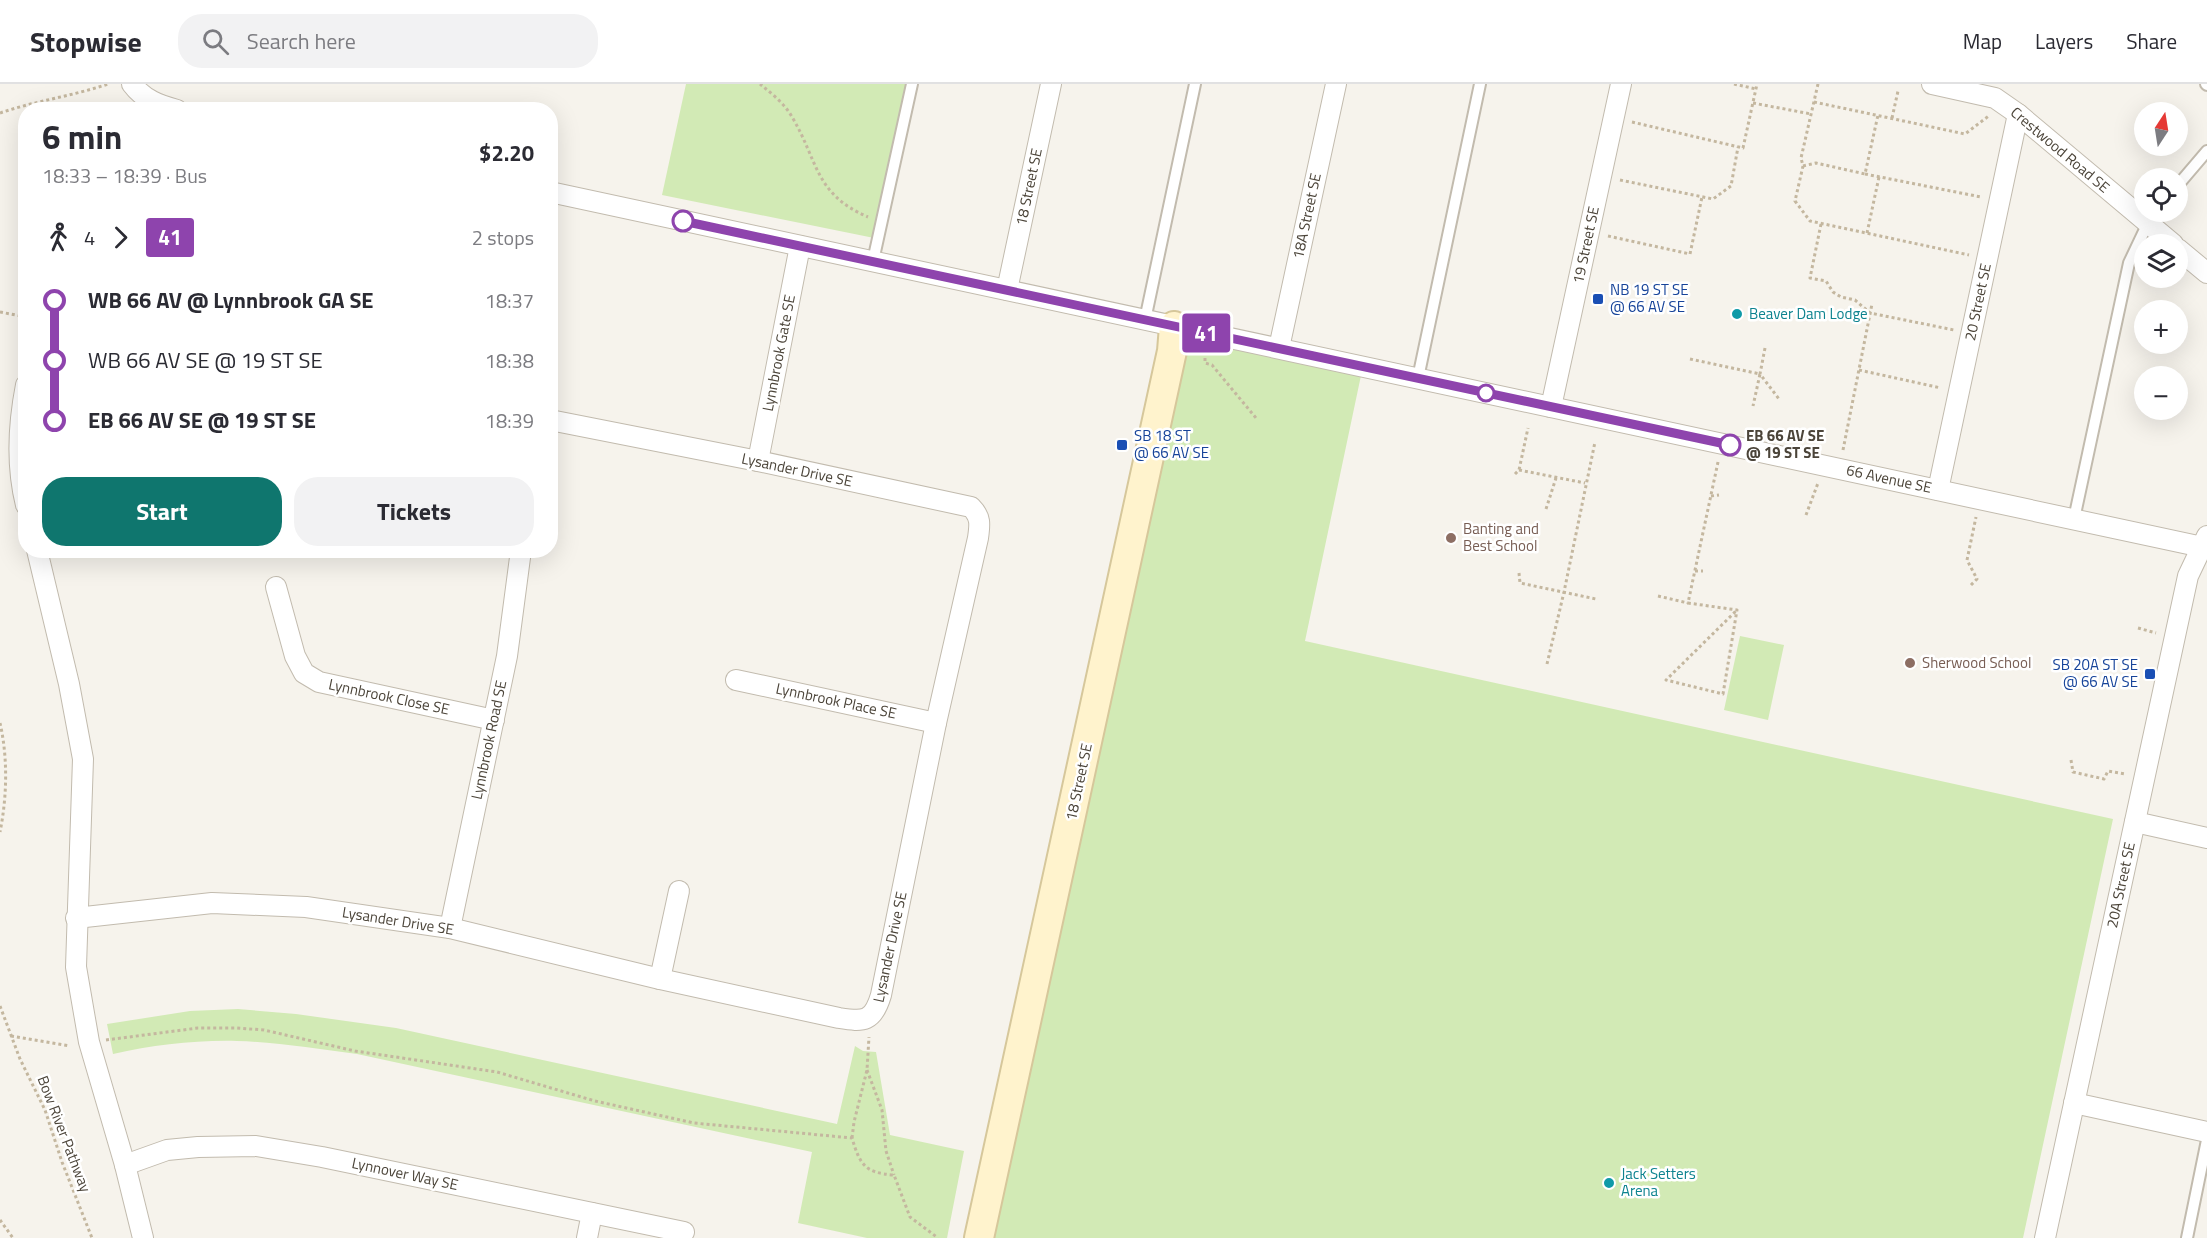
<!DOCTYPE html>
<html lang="en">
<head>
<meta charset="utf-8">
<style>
  body { margin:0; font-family:"Titillium Web",sans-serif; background:#f2f2f3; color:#2b2b33; height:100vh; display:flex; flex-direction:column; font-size:22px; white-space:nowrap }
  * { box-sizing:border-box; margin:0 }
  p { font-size:20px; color:#7c7c81 }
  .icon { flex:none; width:33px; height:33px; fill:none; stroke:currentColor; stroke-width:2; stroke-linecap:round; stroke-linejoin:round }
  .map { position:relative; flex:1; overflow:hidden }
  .details { position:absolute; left:18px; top:18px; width:540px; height:456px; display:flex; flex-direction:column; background:#fff; border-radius:24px; box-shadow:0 6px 24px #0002 }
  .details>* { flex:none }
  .badge { padding:0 12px; border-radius:4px; font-size:21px; line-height:39px }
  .needle { width:39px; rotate:12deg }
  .fabs { position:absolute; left:2134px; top:18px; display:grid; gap:12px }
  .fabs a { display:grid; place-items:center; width:54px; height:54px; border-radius:50%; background:#fff; box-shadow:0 6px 24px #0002; font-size:30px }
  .map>.badge { position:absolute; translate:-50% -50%; box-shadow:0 0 0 3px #fff }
  .legs { display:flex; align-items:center; gap:9px; height:66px; padding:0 24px; font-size:20px }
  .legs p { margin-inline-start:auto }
  .headline { display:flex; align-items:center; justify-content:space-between; height:102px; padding:0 24px }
  h1 { font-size:33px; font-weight:700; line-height:45px }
  .button { display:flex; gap:12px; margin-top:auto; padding:12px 24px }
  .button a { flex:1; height:69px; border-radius:24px; background:#0f766e; color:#fff; font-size:24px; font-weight:700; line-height:69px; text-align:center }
  .button a+a { background:#f2f2f3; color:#2b2b33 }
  ul { padding:0 24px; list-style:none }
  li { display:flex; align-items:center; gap:21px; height:60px; font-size:22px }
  li i { display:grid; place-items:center; width:9px; height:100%; margin:0 8px; background:currentColor }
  li i::after { content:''; width:15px; height:15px; margin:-8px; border:4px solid; border-radius:50%; background:#fff }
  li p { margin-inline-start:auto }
  li:first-child i { background:linear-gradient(#0000 50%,currentColor 0) }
  li:last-child i { background:linear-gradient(currentColor 50%,#0000 0) }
  header { display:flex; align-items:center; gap:36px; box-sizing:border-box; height:84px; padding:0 30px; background:#fff; border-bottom:2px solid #e1e1e2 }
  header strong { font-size:28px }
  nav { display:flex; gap:33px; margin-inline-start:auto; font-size:21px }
  .search { width:420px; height:54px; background:#f2f2f3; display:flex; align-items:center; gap:15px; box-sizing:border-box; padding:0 21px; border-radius:24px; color:#7c7c81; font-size:22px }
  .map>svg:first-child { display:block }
  .green { fill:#d2eab5 }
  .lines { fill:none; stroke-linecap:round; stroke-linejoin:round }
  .lane-casing { stroke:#c2bbae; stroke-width:14 }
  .street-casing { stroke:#c2bbae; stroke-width:22 }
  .secondary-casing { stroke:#d6c79b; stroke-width:32 }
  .path { stroke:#c4b79f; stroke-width:3; stroke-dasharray:3 3; stroke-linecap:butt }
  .lane { stroke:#fff; stroke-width:10 }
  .street { stroke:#fff; stroke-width:20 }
  .secondary { stroke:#fff3cd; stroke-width:28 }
  .line-1-casing { stroke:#fff; stroke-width:14 }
  .line-1 { stroke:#8e44ad; stroke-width:9 }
  .stop-1-dot { fill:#fff; stroke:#8e44ad; stroke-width:3 }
  .transit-dot { fill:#1a4fb4; stroke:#fff; stroke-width:2 }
  .culture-dot { fill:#0f9aa8; stroke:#fff; stroke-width:2 }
  .education-dot { fill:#8d6e63; stroke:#fff; stroke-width:2 }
  .labels { text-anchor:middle; stroke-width:5; stroke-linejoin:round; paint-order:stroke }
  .street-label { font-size:15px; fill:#4b4439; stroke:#fff }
  .transit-label { font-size:15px; fill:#164399; stroke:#fff; text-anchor:start }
  .culture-label { font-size:15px; fill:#0d838f; stroke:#fff; text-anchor:start }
  .stop-label { font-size:15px; font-weight:bold; fill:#4b4439; stroke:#fff; text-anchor:start }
  .education-label { font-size:15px; fill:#785e54; stroke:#fff; text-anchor:start }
</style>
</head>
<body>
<header>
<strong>Stopwise</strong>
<div class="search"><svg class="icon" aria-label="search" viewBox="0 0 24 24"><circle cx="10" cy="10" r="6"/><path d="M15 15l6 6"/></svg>Search here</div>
<nav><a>Map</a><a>Layers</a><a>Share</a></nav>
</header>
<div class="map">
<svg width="2207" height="1154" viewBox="0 0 2207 1154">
  <rect width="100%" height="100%" fill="#f6f3ec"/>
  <!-- green -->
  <g class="green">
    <polygon points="686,0 913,0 879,155 662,111"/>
    <polygon points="1174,242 1363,282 1305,557 2113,735 2023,1154 979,1154"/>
    <polygon points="1740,552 1784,561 1768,636 1724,626"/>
    <path d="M238 925 296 930 396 944 837 1040 855 962 863 967 876 968 890 1051 964 1067 947 1154H867L798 1139 812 1068 357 970C317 965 277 958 237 957 195 956 154 961 113 970L107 940 190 927Z"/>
  </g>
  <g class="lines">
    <!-- lane casing -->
    <g class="lane-casing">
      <g id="lane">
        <polyline points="2206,0 2207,1"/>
        <polyline points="2178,101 2207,67"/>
        <polyline points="873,177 912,0"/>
        <polyline points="1145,236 1195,0"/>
        <polyline points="1418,294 1480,0"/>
        <polyline points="2074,435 2129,179 2148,139 2157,128"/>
        <polyline points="2187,1154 2207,1056"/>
      </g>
    </g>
    <!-- street casing -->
    <g class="street-casing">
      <g id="street">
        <path d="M132 0C144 16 159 21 177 26"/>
        <polyline points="1932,0 1995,14 2018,30 2173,160"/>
        <polyline points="550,108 2207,464"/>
        <polyline points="2178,165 2207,189"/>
        <polyline points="1007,206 1051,0"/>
        <polyline points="1279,264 1336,0"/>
        <path d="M26 301C18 342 16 381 26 421"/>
        <polyline points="1551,323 1621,0"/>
        <polyline points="758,377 800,162"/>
        <polyline points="1938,406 2018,30"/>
        <polyline points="37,466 69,600 83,675 76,883 89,958 125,1081 143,1154"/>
        <polyline points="276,503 295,572 304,589 319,598 494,636"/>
        <polyline points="736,596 936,639"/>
        <polyline points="2135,738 2207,754"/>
        <path d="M76 834 212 819 306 823 450 844 660 895 839 934C864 938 873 938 881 911L936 639 978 454C980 440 981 433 971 423L758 377 550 336"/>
        <polyline points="450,844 507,572 521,466"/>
        <polyline points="660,895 679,807"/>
        <polyline points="2074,1019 2207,1048"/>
        <polyline points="125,1081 167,1066 198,1063 256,1062 322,1073 684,1148"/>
        <polyline points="587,1154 592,1129"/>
        <polyline points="2045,1154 2188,492 2207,452"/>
      </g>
    </g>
    <!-- secondary casing -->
    <g class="secondary-casing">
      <polyline id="secondary" points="979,1154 1172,267 1174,242"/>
    </g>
    <!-- path -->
    <g class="path">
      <path d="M760 0C771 9 785 20 792 33 818 76 814 110 868 133"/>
      <polyline points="1734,0 1756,5"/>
      <polyline points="1818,0 1801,74 1803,82 1795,117 1810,137 1969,171"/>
      <polyline points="1814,18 1965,50 1990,31"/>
      <polyline points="1753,19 1811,30"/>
      <path d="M0 29C35 17 73 12 108 0"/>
      <polyline points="1892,34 1898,7"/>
      <polyline points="1632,38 1743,64 1757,0"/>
      <polyline points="1803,82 1816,79 1865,90 1878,31"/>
      <polyline points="1865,90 1981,113"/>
      <polyline points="1620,96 1713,115 1731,102 1738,63"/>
      <polyline points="1821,140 1810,194 1826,197 1833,208 1841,213 1855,216 1870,229 1954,246"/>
      <polyline points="1867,149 1879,93"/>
      <polyline points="1608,152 1690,170 1702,113"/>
      <polyline points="0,228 26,233"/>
      <polyline points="1765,264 1760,290 1779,315"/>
      <polyline points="1205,274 1205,279 1212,281 1256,334"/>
      <polyline points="1690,275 1760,290 1753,322"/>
      <polyline points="1859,286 1941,304"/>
      <polyline points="1843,366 1872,220"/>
      <polyline points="1718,378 1688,519 1737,526 1723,610 1666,596 1737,526"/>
      <polyline points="1519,386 1585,399"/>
      <polyline points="1515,390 1519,386 1528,344"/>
      <polyline points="1711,412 1719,411"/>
      <polyline points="1546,425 1556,394"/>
      <polyline points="1806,431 1818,399"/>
      <polyline points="1695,487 1703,487"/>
      <polyline points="1519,489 1520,499 1596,515"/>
      <polyline points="1971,501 1977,495 1967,476 1976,433"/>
      <polyline points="1658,512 1688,519"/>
      <polyline points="2138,544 2156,549"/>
      <polyline points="1547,580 1564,508 1595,358"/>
      <path d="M0 639C8 674 7 713 0 748"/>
      <polyline points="2071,676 2073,688 2104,695 2108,687 2126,690"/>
      <polyline points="0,922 20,975 45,1026 62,1078 92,1154"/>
      <polyline points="11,952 70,962"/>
      <path d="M106 956 198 944H237L264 946 355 967 497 988 595 1017 694 1039 852 1054C860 1081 865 1089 894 1091L910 1133 938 1154"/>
      <polyline points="867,986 882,1026 886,1067 894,1091"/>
      <polyline points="852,1054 854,1038 867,986 869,953"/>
      <polyline points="0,1136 13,1154"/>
    </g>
    <!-- lane -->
    <use href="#lane" class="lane"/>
    <!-- street -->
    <use href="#street" class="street"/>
    <!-- secondary -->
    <use href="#secondary" class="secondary"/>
  </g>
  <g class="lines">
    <!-- line-1 casing -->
    <g class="line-1-casing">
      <polyline id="line-1" points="683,137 1730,361"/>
    </g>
    <!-- line-1 -->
    <use href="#line-1" class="line-1"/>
  </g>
  <!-- markers -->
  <g class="stop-1-dot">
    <circle cx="683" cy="137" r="10"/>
    <circle cx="1486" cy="309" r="8"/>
    <circle cx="1730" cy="361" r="10"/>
  </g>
  <g class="transit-dot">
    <rect x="1592" y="209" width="12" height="12" rx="3"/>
    <rect x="1116" y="355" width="12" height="12" rx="3"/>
    <rect x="2144" y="584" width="12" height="12" rx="3"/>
  </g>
  <g class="culture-dot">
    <circle cx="1737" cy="230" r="6"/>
    <circle cx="1609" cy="1099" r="6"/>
  </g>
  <g class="education-dot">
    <circle cx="1451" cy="454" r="6"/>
    <circle cx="1910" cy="579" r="6"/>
  </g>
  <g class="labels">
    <!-- street labels -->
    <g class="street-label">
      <text transform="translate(2060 66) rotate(40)" y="5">Crestwood Road SE</text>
      <text transform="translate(1029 103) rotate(-78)" y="5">18 Street SE</text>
      <text transform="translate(1307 132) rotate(-78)" y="5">18A Street SE</text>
      <text transform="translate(1586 161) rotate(-78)" y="5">19 Street SE</text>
      <text transform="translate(1978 218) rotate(-78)" y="5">20 Street SE</text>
      <text transform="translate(779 269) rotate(-79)" y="5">Lynnbrook Gate SE</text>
      <text transform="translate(797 386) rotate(12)" y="5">Lysander Drive SE</text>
      <text transform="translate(1889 395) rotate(12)" y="5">66 Avenue SE</text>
      <text transform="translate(389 613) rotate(12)" y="5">Lynnbrook Close SE</text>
      <text transform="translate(836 617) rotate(12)" y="5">Lynnbrook Place SE</text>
      <text transform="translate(489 656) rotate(-78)" y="5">Lynnbrook Road SE</text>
      <text transform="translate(1079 698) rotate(-78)" y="5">18 Street SE</text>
      <text transform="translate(2121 801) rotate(-78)" y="5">20A Street SE</text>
      <text transform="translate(398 837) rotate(9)" y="5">Lysander Drive SE</text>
      <text transform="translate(890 863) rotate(-78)" y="5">Lysander Drive SE</text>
      <text transform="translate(64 1050) rotate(69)" y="5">Bow River Pathway</text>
      <text transform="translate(405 1090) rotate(12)" y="5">Lynnover Way SE</text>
    </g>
    <!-- transit labels -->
    <g class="transit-label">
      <text x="1610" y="211">NB 19 ST SE<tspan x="1610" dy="17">@ 66 AV SE</tspan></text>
      <text x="1134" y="357">SB 18 ST<tspan x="1134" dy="17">@ 66 AV SE</tspan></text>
      <text x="2138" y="586" text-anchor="end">SB 20A ST SE<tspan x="2138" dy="17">@ 66 AV SE</tspan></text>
    </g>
    <!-- culture labels -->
    <g class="culture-label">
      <text x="1749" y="235">Beaver Dam Lodge</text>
      <text x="1621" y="1095">Jack Setters<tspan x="1621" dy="17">Arena</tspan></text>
    </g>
    <!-- stop labels -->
    <g class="stop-label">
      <text x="1746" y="357">EB 66 AV SE<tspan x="1746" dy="17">@ 19 ST SE</tspan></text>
    </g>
    <!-- education labels -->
    <g class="education-label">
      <text x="1463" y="450">Banting and<tspan x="1463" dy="17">Best School</tspan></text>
      <text x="1922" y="584">Sherwood School</text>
    </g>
  </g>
</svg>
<div class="fabs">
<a><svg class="needle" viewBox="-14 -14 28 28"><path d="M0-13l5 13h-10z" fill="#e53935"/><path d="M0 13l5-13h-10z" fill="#7c7c81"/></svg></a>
<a><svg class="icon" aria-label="locate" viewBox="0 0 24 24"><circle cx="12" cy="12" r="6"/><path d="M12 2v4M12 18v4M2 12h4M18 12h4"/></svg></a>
<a><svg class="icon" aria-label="layers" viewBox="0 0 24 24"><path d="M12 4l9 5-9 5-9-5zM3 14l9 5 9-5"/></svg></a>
<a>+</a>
<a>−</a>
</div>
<b class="badge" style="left:1206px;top:249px;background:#8e44ad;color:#fff">41</b>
<section class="details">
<div class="headline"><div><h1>6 min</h1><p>18:33 – 18:39 · Bus</p></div><b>$2.20</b></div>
<div class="legs"><svg class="icon" aria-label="walk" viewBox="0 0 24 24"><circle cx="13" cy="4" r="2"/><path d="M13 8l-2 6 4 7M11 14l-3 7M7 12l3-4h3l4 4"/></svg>4<svg class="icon" aria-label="forward" viewBox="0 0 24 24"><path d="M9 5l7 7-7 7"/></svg><b class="badge" style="background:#8e44ad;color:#fff">41</b><p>2 stops</p></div>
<ul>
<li><i style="color:#8e44ad"></i><b>WB 66 AV @ Lynnbrook GA SE</b><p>18:37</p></li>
<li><i style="color:#8e44ad"></i><span>WB 66 AV SE @ 19 ST SE</span><p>18:38</p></li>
<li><i style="color:#8e44ad"></i><b>EB 66 AV SE @ 19 ST SE</b><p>18:39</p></li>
</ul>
<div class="button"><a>Start</a><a>Tickets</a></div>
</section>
</div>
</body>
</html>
